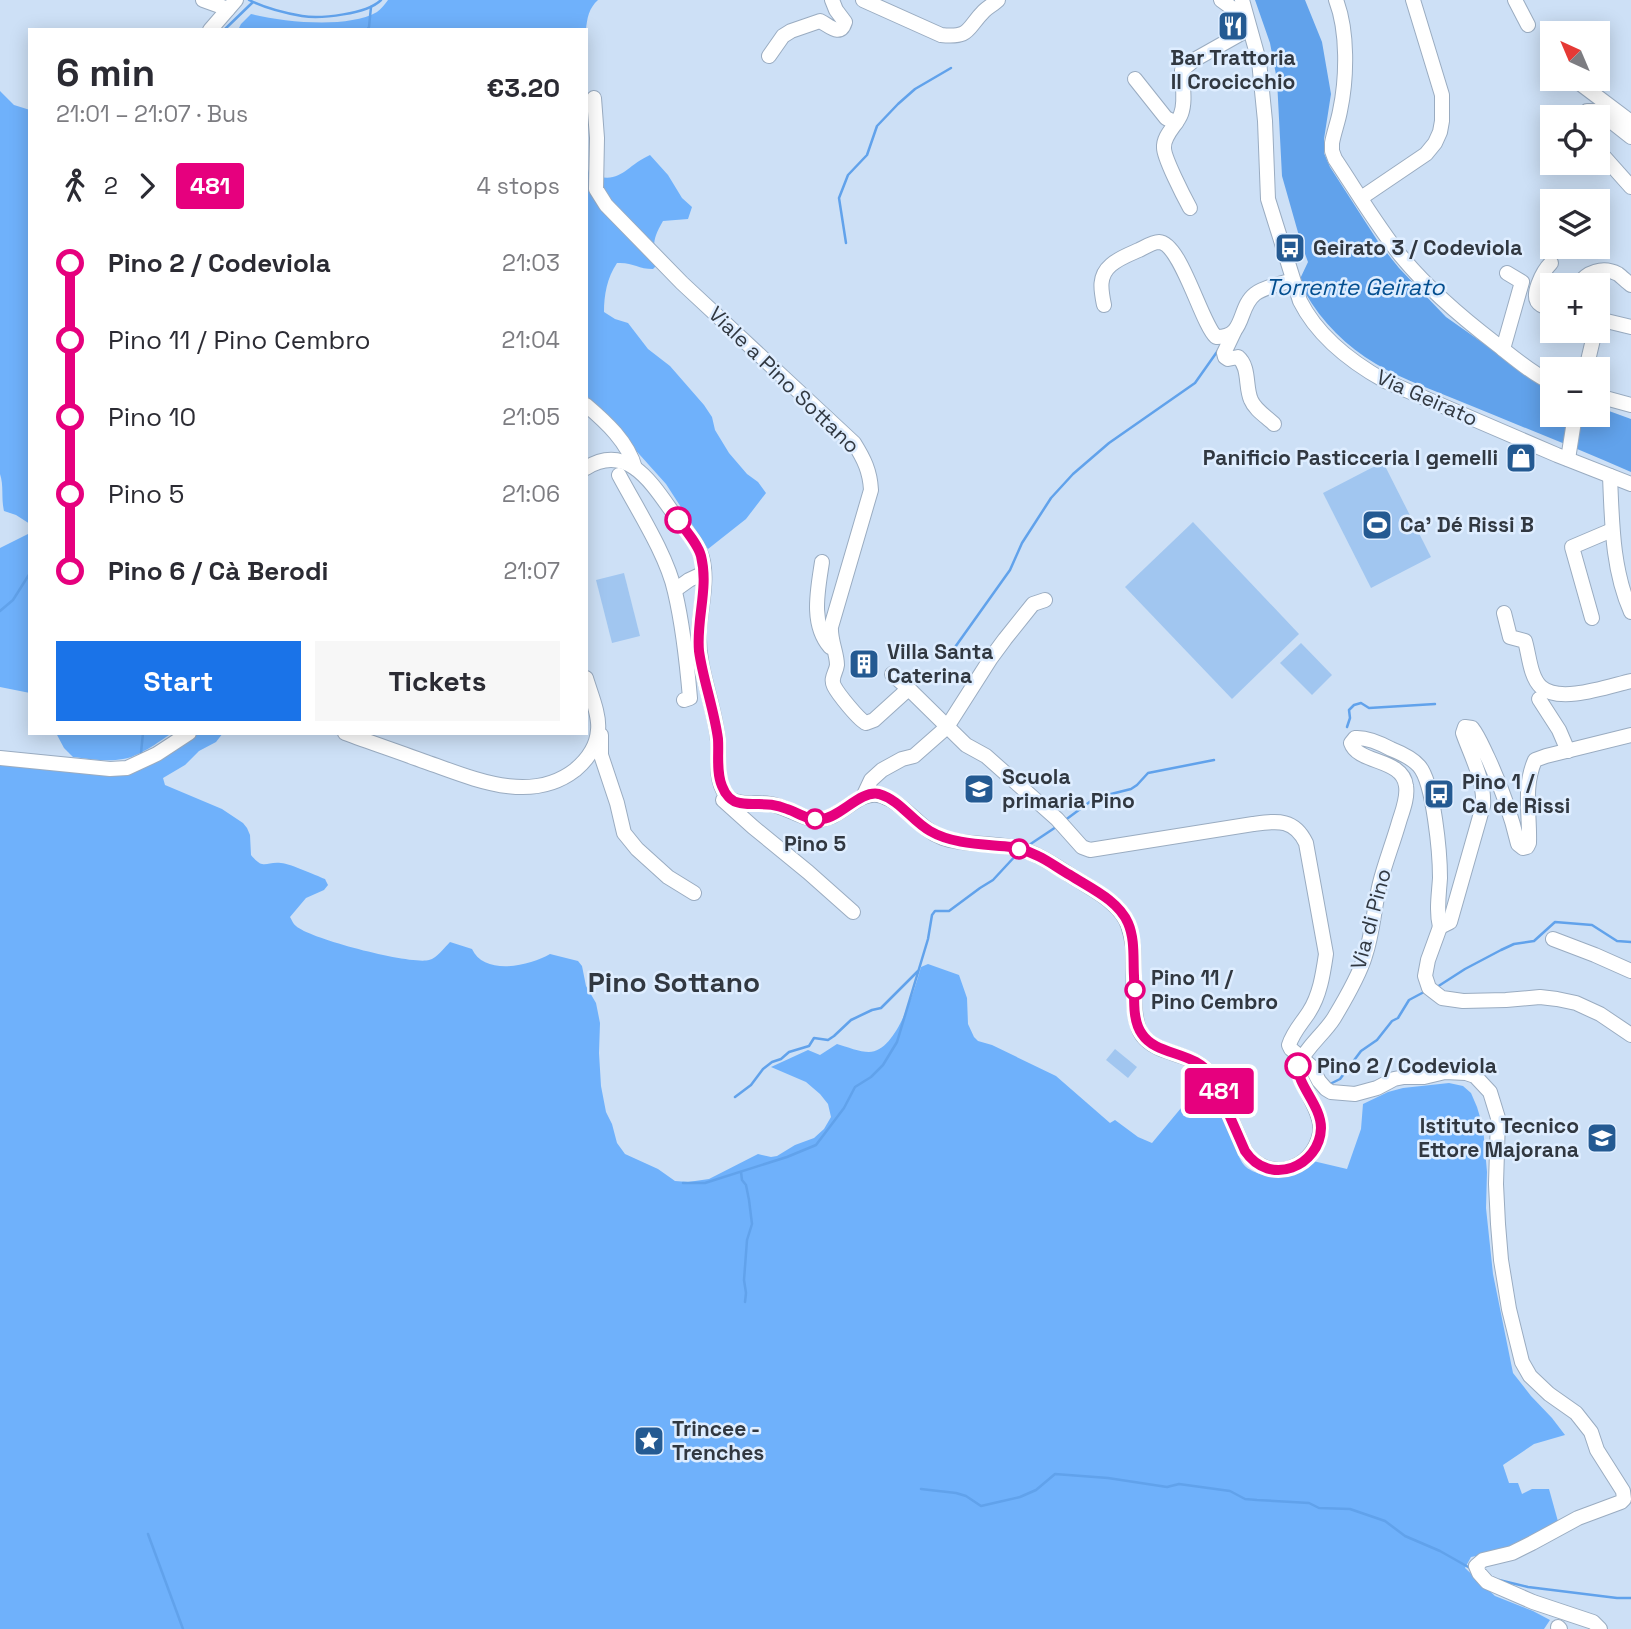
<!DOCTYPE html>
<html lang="en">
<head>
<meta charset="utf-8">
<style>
  body { margin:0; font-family:"Space Grotesk",sans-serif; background:#f7f7f7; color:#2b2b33; height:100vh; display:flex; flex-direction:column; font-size:26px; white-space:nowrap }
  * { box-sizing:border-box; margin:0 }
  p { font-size:23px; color:#7c7c81 }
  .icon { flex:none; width:38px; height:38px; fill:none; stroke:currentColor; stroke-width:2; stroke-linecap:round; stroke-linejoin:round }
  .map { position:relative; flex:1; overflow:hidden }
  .sheet { position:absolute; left:28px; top:28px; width:560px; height:707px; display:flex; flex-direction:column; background:#fff; border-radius:0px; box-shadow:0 4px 18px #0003 }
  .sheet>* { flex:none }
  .badge { padding:0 14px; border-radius:5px; font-size:24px; line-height:46px }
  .needle { width:46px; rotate:316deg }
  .tools { position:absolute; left:1540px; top:21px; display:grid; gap:14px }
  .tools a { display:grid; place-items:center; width:70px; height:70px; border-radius:0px; background:#fff; box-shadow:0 4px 18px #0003; font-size:35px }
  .map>.badge { position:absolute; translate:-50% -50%; box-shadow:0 0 0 4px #fff }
  .legs { display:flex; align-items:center; gap:10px; height:77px; padding:0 28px; font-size:23px }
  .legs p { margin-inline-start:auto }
  .headline { display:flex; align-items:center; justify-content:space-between; height:119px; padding:0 28px }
  h1 { font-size:38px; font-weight:700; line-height:52px }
  .action { display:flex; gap:14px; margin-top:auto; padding:14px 28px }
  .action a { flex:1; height:80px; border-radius:0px; background:#1a73e8; color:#fff; font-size:28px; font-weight:700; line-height:80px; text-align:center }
  .action a+a { background:#f7f7f7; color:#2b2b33 }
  ul { padding:0 28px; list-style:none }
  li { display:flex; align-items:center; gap:24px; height:77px; font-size:26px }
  li i { display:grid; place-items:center; width:10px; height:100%; margin:0 9px; background:currentColor }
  li i::after { content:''; width:18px; height:18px; margin:-9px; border:5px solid; border-radius:50%; background:#fff }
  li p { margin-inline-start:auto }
  li:first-child i { background:linear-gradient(#0000 50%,currentColor 0) }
  li:last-child i { background:linear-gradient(currentColor 50%,#0000 0) }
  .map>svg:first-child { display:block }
  .green { fill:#a1c6f0 }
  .forest { fill:#6fb1fb }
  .water { fill:#61a2eb }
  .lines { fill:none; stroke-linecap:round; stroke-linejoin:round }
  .stream { stroke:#61a2eb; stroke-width:2.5 }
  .minor-casing { stroke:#9aacc1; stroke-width:16 }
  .minor { stroke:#fff; stroke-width:14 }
  .line-1-casing { stroke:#fff; stroke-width:16 }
  .line-1 { stroke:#e6007e; stroke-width:10 }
  .stop-1-dot { fill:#fff; stroke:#e6007e; stroke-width:3.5 }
  .labels { text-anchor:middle; stroke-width:5; stroke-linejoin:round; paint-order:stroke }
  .poi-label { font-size:21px; font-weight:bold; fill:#313841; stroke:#deedff; text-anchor:start }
  .street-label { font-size:21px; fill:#313841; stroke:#deedff }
  .stop-label { font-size:21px; font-weight:bold; fill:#313841; stroke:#deedff; text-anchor:start }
  .water-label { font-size:23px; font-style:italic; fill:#034e8f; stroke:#deedff }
  .district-label { font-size:28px; font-weight:bold; fill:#313841; stroke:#deedff }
</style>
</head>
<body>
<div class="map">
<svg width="1631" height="1629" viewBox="0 0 1631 1629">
  <rect width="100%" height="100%" fill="#cde0f6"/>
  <!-- green -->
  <g class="green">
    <polygon points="1383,462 1431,557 1371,588 1323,493"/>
    <polygon points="1193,522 1299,634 1232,699 1125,587"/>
    <polygon points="624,573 640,636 612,643 596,580"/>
    <polygon points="1301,643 1332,675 1312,695 1280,663"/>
    <polygon points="1115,1049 1137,1067 1128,1078 1106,1060"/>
  </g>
  <!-- forest -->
  <g class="forest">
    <path d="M388 0H598C589 8 587 18 586 30H238L241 24 251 14C284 22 347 29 377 12 381 9 385 4 388 0Z"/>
    <path d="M0 91 14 105 30 110V524L16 515 4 511C1 498 4 486 0 474Z"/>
    <path d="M650 155 668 175 682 198 692 207 688 219 663 221C652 240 653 244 657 265L653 269C638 269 633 262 617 263 607 278 604 295 604 312L615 319 628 323 648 349 670 366 704 405 712 417 715 430 729 453 747 474 758 482 766 493 746 519 708 549 666 484 586 395V161L589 173C620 187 625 166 650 155Z"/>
    <polygon points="30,533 30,693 0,687 0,548"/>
    <path d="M56 733H172C159 742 138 757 123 759 107 762 89 759 73 757L64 748Z"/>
    <path d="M198 733H223L216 742 199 751 185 765 163 778 165 785 222 809 243 823 247 828 250 835 251 855C264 871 266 861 281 863 291 864 315 875 325 879L328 885 324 890 306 898 290 917C292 920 293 924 296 926 310 939 411 965 429 960 437 958 444 948 450 942L472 949C484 976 530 966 550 954L578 961 582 966 586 986 596 1003 600 1023 599 1053 601 1086 606 1112 612 1124 617 1143 625 1154 658 1169 675 1181 688 1182 709 1179 758 1154 771 1157 777 1156 795 1145 814 1138 824 1129 831 1117 828 1104 820 1094 806 1082 771 1067 808 1050 820 1055 837 1044C847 1047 860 1052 869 1052 897 1052 915 988 921 967L928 964 959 975 967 998 968 1024 974 1037 978 1041 992 1045 1056 1076 1110 1123 1115 1120 1138 1137 1152 1143 1186 1102C1198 1103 1217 1109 1224 1120 1233 1131 1235 1154 1244 1165 1248 1170 1257 1173 1263 1175 1286 1181 1294 1174 1313 1161L1347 1169 1361 1129 1363 1104 1388 1092 1403 1088 1449 1083 1463 1086 1471 1093 1477 1107 1483 1127 1487 1172 1486 1208 1493 1274 1513 1373 1531 1396 1552 1418 1565 1435 1534 1444 1503 1465 1509 1483H1518L1522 1494 1532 1489H1549L1559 1525 1502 1551 1471 1557 1465 1568 1495 1596 1533 1611 1550 1620 1544 1629H0V763L137 770 152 764Z"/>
  </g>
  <!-- water -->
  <path class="water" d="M1255 0H1305L1322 42 1331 94 1324 139V153L1330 167 1379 243 1399 268 1446 317 1537 381 1552 389V415H1598V407L1631 419V472C1574 447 1515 424 1457 400 1426 387 1393 376 1365 357 1337 338 1314 312 1299 281L1308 262 1301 243 1282 176 1277 80 1270 43Z"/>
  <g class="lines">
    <!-- stream -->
    <g class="stream">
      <path d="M249 0C265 8 285 13 302 16 321 19 367 14 381 0"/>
      <polyline points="224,30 253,2"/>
      <polyline points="367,30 369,27 371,7"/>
      <polyline points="846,243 839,198 848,175 867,155 877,126 898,104 915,89 951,68"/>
      <polyline points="0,611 13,600 30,573"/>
      <polyline points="948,657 1010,570 1022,543 1051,498 1073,474 1109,443 1195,383 1219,349"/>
      <polyline points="1347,727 1350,718 1349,710 1354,705 1361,703 1369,708 1435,704"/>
      <polyline points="141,753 143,733"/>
      <polyline points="1064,821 1095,798 1131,789 1137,785 1148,773 1214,760"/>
      <polyline points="1029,845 1056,827"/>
      <polyline points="1437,987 1465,969 1501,950 1514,944 1534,941 1555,922 1592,925 1617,941 1631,942"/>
      <polyline points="1328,1085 1340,1079 1361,1051 1377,1040 1392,1021 1398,1018 1409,1000 1424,992"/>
      <polyline points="735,1097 751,1085 763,1069 772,1062 781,1059 789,1052 809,1046 814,1038 828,1040 834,1036 851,1020 872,1010 881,1008 918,971"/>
      <polyline points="741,1172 742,1180 746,1185 749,1200 752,1224 747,1240 744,1280 746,1293 745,1302"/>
      <polyline points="683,1183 705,1183 787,1157 816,1145 844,1108 855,1087 871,1077 883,1065 897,1042 928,939 932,915 935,911 949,911 980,888 993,880 1018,853"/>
      <polyline points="921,1489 956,1493 966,1496 981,1506 1020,1497 1036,1490 1055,1474 1108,1478 1167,1487 1179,1484 1230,1491 1245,1499 1257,1500 1309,1503 1319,1508 1350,1509 1385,1521 1405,1536 1440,1551 1470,1568"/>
      <polyline points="148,1534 183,1629"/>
      <polyline points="1499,1580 1528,1587 1617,1598 1631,1598"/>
    </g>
    <!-- minor casing -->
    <g class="minor-casing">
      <g id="minor">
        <polyline points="203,0 228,9"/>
        <path d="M863 0 941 35C971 38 966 29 984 11 988 7 994 4 998 0"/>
        <polyline points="1221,0 1246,18"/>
        <path d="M1242 0 1259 61 1265 121 1268 199 1300 301C1318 337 1351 362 1385 381L1557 455 1631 484"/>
        <path d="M1336 0C1348 31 1347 78 1340 111 1338 122 1334 132 1332 143V151L1335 159C1357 192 1377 226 1401 256 1429 290 1461 317 1495 343 1513 357 1531 373 1552 383"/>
        <polyline points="1515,0 1528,25"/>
        <polyline points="210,30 236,0"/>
        <path d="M769 56 783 36 791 31 820 21C829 25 840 38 845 22L836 10 832 0"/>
        <polyline points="1135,79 1166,118 1176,123"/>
        <polyline points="1574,79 1631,122"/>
        <path d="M594 98 597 138 596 189 606 205 682 283 854 443C864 459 870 471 871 490L831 627C830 640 837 653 837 665 836 673 830 678 834 686 838 694 859 720 866 723L874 720 906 691H911L966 745 986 756 1057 819 1082 847 1090 850 1253 824C1277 821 1294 818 1306 843L1326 954C1323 974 1320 995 1309 1012 1302 1023 1293 1032 1289 1045L1291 1049 1311 1066 1319 1081 1326 1089 1331 1092 1355 1094 1377 1088 1394 1079 1404 1077H1424L1445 1072 1466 1073 1475 1076 1490 1092 1498 1118 1496 1184 1498 1224 1501 1260 1509 1309 1522 1362 1530 1376 1549 1394 1576 1413 1591 1432 1597 1450 1623 1491 1624 1499 1621 1502 1578 1518 1532 1543 1512 1553 1483 1560 1476 1566 1479 1573 1487 1582 1533 1602 1593 1622 1600 1629"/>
        <polyline points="1581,117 1587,111 1598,111 1631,137"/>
        <polyline points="1598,150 1631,187"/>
        <polyline points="1361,198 1426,154 1435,143 1440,132 1442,121 1442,95 1413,0"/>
        <path d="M1190 208C1184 197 1164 158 1164 148 1163 135 1177 125 1181 114 1186 101 1182 84 1182 70L1194 60 1249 29"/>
        <path d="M1551 263C1544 270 1528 297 1541 305 1544 307 1548 307 1552 308"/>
        <path d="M1578 285C1586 272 1603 266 1618 274 1622 277 1627 282 1631 285"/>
        <path d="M1104 305C1101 290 1098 276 1111 265 1119 258 1130 254 1139 250 1145 247 1153 242 1159 242 1181 243 1201 323 1216 337 1246 338 1237 308 1255 294 1264 287 1281 284 1292 280"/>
        <polyline points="1598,319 1631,327"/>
        <path d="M1234 332 1224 353 1225 357 1228 359 1238 357C1250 367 1245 387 1251 400 1255 410 1267 417 1274 424"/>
        <polyline points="1503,349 1522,282 1507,273"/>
        <polyline points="1586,369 1595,331"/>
        <polyline points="1598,396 1631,405"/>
        <path d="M586 405C606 422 628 442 635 468"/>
        <polyline points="1568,459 1575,415"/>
        <path d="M586 468C629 441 654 487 676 517 683 527 696 541 700 552 710 574 700 609 699 631 697 669 715 704 718 741 719 758 715 779 725 793 728 798 733 801 738 802 748 805 759 802 770 804 790 807 809 826 830 817 847 810 863 789 882 796 906 804 919 829 943 838 963 845 990 843 1011 847 1036 851 1057 867 1078 880 1089 887 1103 894 1113 904 1119 909 1126 918 1128 925 1130 931 1132 939 1133 946 1135 967 1130 1018 1142 1035 1159 1058 1195 1050 1213 1078L1245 1151C1268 1184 1313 1171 1320 1133 1324 1110 1293 1077 1299 1064 1306 1047 1324 1034 1334 1018 1343 1003 1360 973 1365 956 1373 933 1374 907 1380 883 1385 863 1393 843 1399 822 1402 812 1408 798 1406 786 1403 758 1358 764 1351 743L1355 738C1367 737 1380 743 1391 749 1401 753 1412 758 1419 766 1434 783 1440 855 1440 878 1439 894 1436 911 1440 927"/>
        <path d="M619 475C637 509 667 555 675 592 683 626 687 663 690 698L684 700"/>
        <path d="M1610 476C1612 522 1612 569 1631 612"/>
        <path d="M822 562C818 589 810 624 830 647"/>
        <polyline points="675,590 689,580 704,573"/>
        <path d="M1504 613 1510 637 1525 641C1529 654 1530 677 1541 687 1560 704 1609 686 1631 681"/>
        <polyline points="1592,618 1572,547 1612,530"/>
        <polyline points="892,674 911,691"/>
        <polyline points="1539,699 1559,730 1568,751"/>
        <path d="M345 733C372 743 399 752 426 762 472 778 530 805 575 770 587 760 597 747 598 730 600 715 590 692 586 678"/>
        <polyline points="601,735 601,755 617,803 624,833 637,849 668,877 694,893"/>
        <polyline points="0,758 110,769 127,768 157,754 189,733"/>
        <polyline points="863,797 871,780 882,770 902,759 914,756 947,727 991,658 1005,639 1033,604 1045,600"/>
        <polyline points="723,800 753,827 808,872 853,912"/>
        <path d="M1440 927 1450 922 1483 806C1485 781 1471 756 1463 733L1465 727 1472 728C1479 737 1483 748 1488 758 1501 786 1511 814 1518 844L1523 848 1527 847 1529 843C1530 815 1523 787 1535 760L1546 756 1631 735"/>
        <polyline points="1440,927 1428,960 1425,976 1429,988 1442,998 1463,1001 1506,1000 1540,997 1557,999 1576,1003 1600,1014 1631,1035"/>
        <polyline points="1553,939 1595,955 1631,971"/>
        <polyline points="1558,1627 1560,1629"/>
      </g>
    </g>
    <!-- minor -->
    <use href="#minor" class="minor"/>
  </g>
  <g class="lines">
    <!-- line-1 casing -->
    <g class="line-1-casing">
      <path id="line-1" d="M678 520C686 531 698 544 701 556 709 588 696 619 699 651 703 680 714 709 718 739 719 754 716 772 722 786 725 794 731 802 740 803 758 806 768 801 787 809 799 813 808 821 822 819 841 817 860 790 879 794 900 800 912 821 930 831 954 845 985 844 1012 847 1021 849 1030 852 1038 856 1049 861 1059 869 1070 875 1090 888 1118 900 1128 923 1135 939 1133 958 1134 976 1135 993 1131 1019 1142 1034 1157 1057 1196 1050 1213 1078L1245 1151C1270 1188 1320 1166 1321 1128 1321 1105 1297 1085 1298 1066"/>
    </g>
    <!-- line-1 -->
    <use href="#line-1" class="line-1"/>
  </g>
  <!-- icons -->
  <defs>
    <g id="restaurant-square" transform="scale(1.575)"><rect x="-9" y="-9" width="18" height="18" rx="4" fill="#245a92" stroke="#deedff"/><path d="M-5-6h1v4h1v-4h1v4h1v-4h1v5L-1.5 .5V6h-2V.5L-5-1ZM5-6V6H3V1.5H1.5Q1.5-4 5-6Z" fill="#fff"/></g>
    <g id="bus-square" transform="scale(1.575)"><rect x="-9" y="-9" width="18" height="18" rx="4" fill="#245a92" stroke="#deedff"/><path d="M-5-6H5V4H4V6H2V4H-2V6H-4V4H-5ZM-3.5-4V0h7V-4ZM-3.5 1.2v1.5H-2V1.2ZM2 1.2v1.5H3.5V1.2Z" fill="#fff"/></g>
    <g id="shop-square" transform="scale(1.575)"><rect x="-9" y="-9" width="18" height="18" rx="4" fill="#245a92" stroke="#deedff"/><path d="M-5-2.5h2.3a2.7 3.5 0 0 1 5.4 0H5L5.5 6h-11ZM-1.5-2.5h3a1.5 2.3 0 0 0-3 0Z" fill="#fff"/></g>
    <g id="stadium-square" transform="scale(1.575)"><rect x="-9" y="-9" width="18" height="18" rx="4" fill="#245a92" stroke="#deedff"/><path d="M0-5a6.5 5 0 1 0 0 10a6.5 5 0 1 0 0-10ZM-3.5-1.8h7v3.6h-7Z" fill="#fff"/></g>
    <g id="building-square" transform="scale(1.575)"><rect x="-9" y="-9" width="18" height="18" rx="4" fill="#245a92" stroke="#deedff"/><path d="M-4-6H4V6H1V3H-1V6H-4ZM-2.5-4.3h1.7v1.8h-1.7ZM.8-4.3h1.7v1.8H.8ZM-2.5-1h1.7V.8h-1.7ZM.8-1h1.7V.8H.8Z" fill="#fff"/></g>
    <g id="school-square" transform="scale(1.575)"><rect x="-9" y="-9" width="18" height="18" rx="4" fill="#245a92" stroke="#deedff"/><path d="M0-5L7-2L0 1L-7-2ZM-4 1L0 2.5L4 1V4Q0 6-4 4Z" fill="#fff"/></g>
    <g id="sight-square" transform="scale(1.575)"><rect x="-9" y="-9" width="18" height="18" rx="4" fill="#245a92" stroke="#deedff"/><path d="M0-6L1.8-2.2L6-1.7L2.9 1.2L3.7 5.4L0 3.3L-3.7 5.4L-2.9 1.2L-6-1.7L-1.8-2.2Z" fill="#fff"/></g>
  </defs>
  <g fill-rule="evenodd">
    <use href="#restaurant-square" x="1233" y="26"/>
    <use href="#bus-square" x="1290" y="248"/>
    <use href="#shop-square" x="1521" y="458"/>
    <use href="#stadium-square" x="1377" y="525"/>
    <use href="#building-square" x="864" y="664"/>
    <use href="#school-square" x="979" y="789"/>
    <use href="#bus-square" x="1439" y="794"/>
    <use href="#school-square" x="1602" y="1138"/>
    <use href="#sight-square" x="649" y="1441"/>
  </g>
  <!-- markers -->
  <g class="stop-1-dot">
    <circle cx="678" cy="520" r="12"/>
    <circle cx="815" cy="819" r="9"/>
    <circle cx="1019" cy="849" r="9"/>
    <circle cx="1135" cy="990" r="9"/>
    <circle cx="1298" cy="1066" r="12"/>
  </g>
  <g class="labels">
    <!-- poi labels -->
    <g class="poi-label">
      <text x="1233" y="65" text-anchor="middle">Bar Trattoria<tspan x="1233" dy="24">Il Crocicchio</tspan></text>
      <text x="1313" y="255">Geirato 3 / Codeviola</text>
      <text x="1498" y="465" text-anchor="end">Panificio Pasticceria I gemelli</text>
      <text x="1400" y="532">Ca' Dé Rissi B</text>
      <text x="887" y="659">Villa Santa<tspan x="887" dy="24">Caterina</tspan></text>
      <text x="1002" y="784">Scuola<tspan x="1002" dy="24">primaria Pino</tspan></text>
      <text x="1462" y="789">Pino 1 /<tspan x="1462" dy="24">Ca de Rissi</tspan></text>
      <text x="1579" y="1133" text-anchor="end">Istituto Tecnico<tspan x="1579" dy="24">Ettore Majorana</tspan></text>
      <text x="672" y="1436">Trincee -<tspan x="672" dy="24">Trenches</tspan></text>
    </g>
    <!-- street labels -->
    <g class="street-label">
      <text transform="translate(784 380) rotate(44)" y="7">Viale a Pino Sottano</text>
      <text transform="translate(1427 398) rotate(24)" y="7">Via Geirato</text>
      <text transform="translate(1371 919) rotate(-75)" y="7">Via di Pino</text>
    </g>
    <!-- stop labels -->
    <g class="stop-label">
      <text x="815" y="851" text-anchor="middle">Pino 5</text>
      <text x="1151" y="985">Pino 11 /<tspan x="1151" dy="24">Pino Cembro</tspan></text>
      <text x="1317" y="1073">Pino 2 / Codeviola</text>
    </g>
    <!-- water labels -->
    <g class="water-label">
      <text x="1355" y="295">Torrente Geirato</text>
    </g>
    <!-- district labels -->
    <g class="district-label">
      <text x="674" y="992">Pino Sottano</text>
    </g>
  </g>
</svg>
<div class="tools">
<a><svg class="needle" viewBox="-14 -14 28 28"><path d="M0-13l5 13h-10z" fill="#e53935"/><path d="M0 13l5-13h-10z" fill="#7c7c81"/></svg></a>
<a><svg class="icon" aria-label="locate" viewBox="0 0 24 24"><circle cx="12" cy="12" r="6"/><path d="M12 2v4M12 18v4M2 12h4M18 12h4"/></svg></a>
<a><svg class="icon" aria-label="layers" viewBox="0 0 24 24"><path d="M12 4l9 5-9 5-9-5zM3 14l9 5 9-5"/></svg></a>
<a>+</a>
<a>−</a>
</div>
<b class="badge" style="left:1219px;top:1091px;background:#e6007e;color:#fff">481</b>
<section class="sheet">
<div class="headline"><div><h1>6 min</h1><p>21:01 – 21:07 · Bus</p></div><b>€3.20</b></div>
<div class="legs"><svg class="icon" aria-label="walk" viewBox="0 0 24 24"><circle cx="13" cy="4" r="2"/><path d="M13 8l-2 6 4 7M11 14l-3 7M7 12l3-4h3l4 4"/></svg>2<svg class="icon" aria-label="forward" viewBox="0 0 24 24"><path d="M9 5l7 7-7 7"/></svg><b class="badge" style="background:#e6007e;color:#fff">481</b><p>4 stops</p></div>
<ul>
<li><i style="color:#e6007e"></i><b>Pino 2 / Codeviola</b><p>21:03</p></li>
<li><i style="color:#e6007e"></i><span>Pino 11 / Pino Cembro</span><p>21:04</p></li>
<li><i style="color:#e6007e"></i><span>Pino 10</span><p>21:05</p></li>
<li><i style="color:#e6007e"></i><span>Pino 5</span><p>21:06</p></li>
<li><i style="color:#e6007e"></i><b>Pino 6 / Cà Berodi</b><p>21:07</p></li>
</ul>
<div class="action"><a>Start</a><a>Tickets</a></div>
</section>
</div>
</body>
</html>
